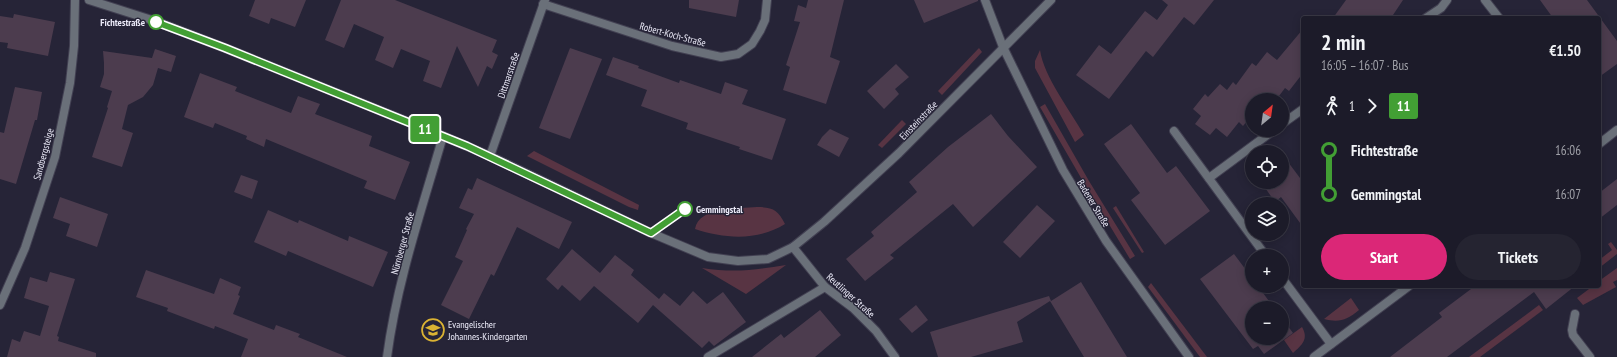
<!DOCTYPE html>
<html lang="en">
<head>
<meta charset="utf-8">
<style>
  body { margin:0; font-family:"PT Sans Narrow",sans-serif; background:#252431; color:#f1f3f6; height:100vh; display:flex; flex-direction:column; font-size:15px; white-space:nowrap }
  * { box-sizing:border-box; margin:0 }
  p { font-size:13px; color:#a0a1a8 }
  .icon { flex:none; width:22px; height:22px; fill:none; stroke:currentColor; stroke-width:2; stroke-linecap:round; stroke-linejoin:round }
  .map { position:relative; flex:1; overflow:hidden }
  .details { position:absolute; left:1301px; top:16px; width:300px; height:272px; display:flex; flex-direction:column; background:#1c1b29; border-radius:4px; box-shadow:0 2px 10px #0003,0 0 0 1px #3a3946 }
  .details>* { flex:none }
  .badge { padding:0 8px; border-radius:3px; font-size:14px; line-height:26px }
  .needle { width:26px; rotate:29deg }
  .tools { position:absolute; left:1245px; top:93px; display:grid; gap:8px }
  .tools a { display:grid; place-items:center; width:44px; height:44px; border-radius:50%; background:#1c1b29; box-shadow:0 2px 10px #0003,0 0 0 1px #3a3946; font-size:20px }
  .map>.badge { position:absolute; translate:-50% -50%; box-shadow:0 0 0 2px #fff }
  .legs { display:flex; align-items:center; gap:6px; height:44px; padding:0 20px; font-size:13px }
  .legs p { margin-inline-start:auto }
  .head { display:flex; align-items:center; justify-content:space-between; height:68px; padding:0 20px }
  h1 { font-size:22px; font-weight:800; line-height:30px }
  .cta { display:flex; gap:8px; margin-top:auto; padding:8px 20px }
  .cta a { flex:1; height:46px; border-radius:24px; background:#db2777; color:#fff; font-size:16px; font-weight:800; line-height:46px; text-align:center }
  .cta a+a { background:#252431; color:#f1f3f6 }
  ul { padding:0 20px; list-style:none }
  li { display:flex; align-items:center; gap:14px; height:44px; font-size:15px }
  li i { display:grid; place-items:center; width:6px; height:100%; margin:0 5px; background:currentColor }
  li i::after { content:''; width:10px; height:10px; margin:-5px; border:3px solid; border-radius:50%; background:#1c1b29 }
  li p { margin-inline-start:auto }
  li:first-child i { background:linear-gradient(#0000 50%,currentColor 0) }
  li:last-child i { background:linear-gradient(currentColor 50%,#0000 0) }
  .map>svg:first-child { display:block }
  .green { fill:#583443 }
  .building { fill:#4c3c4e }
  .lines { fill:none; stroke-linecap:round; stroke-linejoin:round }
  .minor-casing { stroke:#424052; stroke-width:10 }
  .tertiary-casing { stroke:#424052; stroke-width:10 }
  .minor { stroke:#6a7079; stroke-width:8 }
  .tertiary { stroke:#6a7079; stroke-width:8 }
  .line-1-casing { stroke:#fff; stroke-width:9 }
  .line-1 { stroke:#429f34; stroke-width:6 }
  .stop-1-dot { fill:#fff; stroke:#429f34; stroke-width:2 }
  .labels { text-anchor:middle; stroke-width:3; stroke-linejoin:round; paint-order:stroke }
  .stop-label { font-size:10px; font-weight:bold; fill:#ecebf9; stroke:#262437; text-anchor:end }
  .street-label { font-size:10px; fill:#ecebf9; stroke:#262437 }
  .poi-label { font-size:10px; fill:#ecebf9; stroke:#262437; text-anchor:start }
</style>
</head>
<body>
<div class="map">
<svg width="1617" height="357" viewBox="0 0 1617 357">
  <rect width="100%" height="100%" fill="#262437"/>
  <!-- green -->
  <g class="green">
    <polygon points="979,48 982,52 942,95 938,91"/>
    <path d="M1040 50C1044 77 1070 110 1084 135L1075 142 1035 68V61Z"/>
    <polygon points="1045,104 1089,181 1135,256 1130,259 1084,183 1040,107"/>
    <polygon points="902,120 906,124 882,148 878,145"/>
    <polygon points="534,151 639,205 638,210 629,207 527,156"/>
    <polygon points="1116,206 1144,252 1142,253 1113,208"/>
    <path d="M757 207C773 207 778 210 785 224 758 241 725 239 695 229 699 206 739 209 757 207Z"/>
    <polygon points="1611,242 1617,250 1617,254 1599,268 1599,260 1612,250 1608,244"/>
    <path d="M786 265 746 294 702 268C735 273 754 270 786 265Z"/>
    <polygon points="1617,268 1617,280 1613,282 1616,287 1583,305 1577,298 1593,286 1599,286 1599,281"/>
    <polygon points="1151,283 1207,357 1200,357 1148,287"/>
    <path d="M1351 298 1359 310C1347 320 1339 323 1324 319Z"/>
    <polygon points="1539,305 1543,310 1480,357 1469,357"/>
    <path d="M1302 327C1309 339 1302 345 1293 353L1284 340Z"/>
  </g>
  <!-- building -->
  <g class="building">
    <polygon points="255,0 306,0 295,27 271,18 269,24 249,16"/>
    <polygon points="341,0 395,0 497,40 492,52 498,55 492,69 487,66 478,87 457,46 441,88 423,81 430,61 401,49 393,68 375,60 384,37 354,24 344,48 325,40"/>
    <polygon points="689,0 739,0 736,17 689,8"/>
    <polygon points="808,0 844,0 830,57 840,61 826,104 783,90 790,67 786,65 800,22 794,21 798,5 806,8"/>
    <polygon points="914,0 978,0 978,1 924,23"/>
    <polygon points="1162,0 1214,0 1194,25 1184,17 1153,57 1146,51 1109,99 1076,75 1099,45 1111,54 1145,11 1157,20 1168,5"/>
    <polygon points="1346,0 1403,0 1391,18 1333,18"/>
    <polygon points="1540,0 1587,0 1617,41 1617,64 1599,77 1599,18 1553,18"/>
    <polygon points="14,14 55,22 48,56 7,48 8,43 0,42 0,16 13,18"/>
    <polygon points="1303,29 1303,73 1289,91 1285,88 1276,100 1252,100 1252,115 1243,126 1239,122 1227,137 1216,128 1210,135 1195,124 1201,116 1193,109 1205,94 1208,97 1220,84 1227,90 1233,82 1236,85 1252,63 1256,66 1267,52 1277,60"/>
    <polygon points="570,48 602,59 570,139 539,128"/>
    <polygon points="155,49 176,56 171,72 158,68 153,85 143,97 128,105 122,129 133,133 122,167 92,157 108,108 107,107 112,91 100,87 104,74 104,63 103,51 152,58"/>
    <polygon points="613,57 639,66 638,68 679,83 680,80 721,94 725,82 748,90 742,104 786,119 772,160 739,149 740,147 686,129 688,123 641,106 647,90 606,75"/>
    <polygon points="896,64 909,77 895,89 899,94 884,109 867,91"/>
    <polygon points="200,73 237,87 235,91 291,113 298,96 320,104 315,114 372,136 369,146 410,162 395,200 364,188 367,181 266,139 264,147 246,139 247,136 215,123 213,128 184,117"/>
    <polygon points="15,87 42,92 37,120 35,120 16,184 0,179 0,132 4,133"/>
    <polygon points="991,114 1008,136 1037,167 973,227 953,204 890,255 894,258 865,281 846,259 874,236 871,232 917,192 909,182 948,147"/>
    <polygon points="1131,124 1167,173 1176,166 1210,211 1165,245 1131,200 1140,193 1104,144"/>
    <polygon points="830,129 849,138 839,157 817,145 822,137"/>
    <polygon points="1282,154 1303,182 1303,227 1281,197 1275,202 1261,182 1282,182"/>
    <polygon points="241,175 258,181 252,199 234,192"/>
    <polygon points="477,178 572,222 559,249 517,227 494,276 491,274 469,319 441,305 463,261 455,257 467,230 466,229 474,214 459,208 468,188 472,190"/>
    <polygon points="1617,179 1617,205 1599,219 1599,193"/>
    <polygon points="60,197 108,214 97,247 66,236 70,224 53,218"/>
    <polygon points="1037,205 1055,221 1020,258 1003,242"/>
    <polygon points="268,210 298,223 299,220 348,241 349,236 388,252 373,287 288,251 286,256 254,242"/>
    <polygon points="572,249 600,273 615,255 634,270 631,275 659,299 664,293 680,306 693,291 707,304 723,292 746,322 714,346 709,341 702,348 653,305 638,323 594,286 580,301 562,285 558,290 546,279"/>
    <polygon points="1234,254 1252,278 1252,286 1258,286 1274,308 1252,308 1252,338 1282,338 1282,318 1293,333 1264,354 1258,346 1253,349 1200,279"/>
    <polygon points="146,270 214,294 220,278 241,287 238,295 240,296 233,314 274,330 276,325 300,334 298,337 347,357 241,357 248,339 215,326 214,329 167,311 168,308 136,297"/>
    <polygon points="50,272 75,279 57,336 59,337 58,341 96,353 96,357 7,357 12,339 20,342 24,331 40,336 49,306 24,298 30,277 47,282"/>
    <polygon points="1081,282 1127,357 1084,357 1050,301 1017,322 1023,342 971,357 938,357 930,332 1049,296 1051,301"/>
    <polygon points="1475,286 1575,286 1546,309 1534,292 1447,357 1390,357 1442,317 1439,313"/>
    <polygon points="916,305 928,320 912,333 899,319"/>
    <polygon points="820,310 841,335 815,357 752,357 781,334 784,338"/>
  </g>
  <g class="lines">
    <!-- minor casing -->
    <g class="minor-casing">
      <g id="minor">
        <polyline points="985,0 1003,47 1063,170 1106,241 1189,357"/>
        <polyline points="1485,0 1499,18"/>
        <polyline points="543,4 672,46 721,57 738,54 752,44 760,31 765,20 767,0"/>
        <polyline points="1426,18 1441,8 1447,0"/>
        <polyline points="1282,124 1303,109"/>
        <polyline points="1174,131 1266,256"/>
        <polyline points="1599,144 1617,130"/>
        <polyline points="490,156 545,0"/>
        <polyline points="1209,178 1274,130"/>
        <polyline points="793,247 825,287 853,308 876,331 895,357"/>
        <polyline points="1282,278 1331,344"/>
        <polyline points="0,305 25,248 55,157 70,83 74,46 75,0"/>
        <polyline points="1575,314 1572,330 1573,335 1590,357"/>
        <path d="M387 357C397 281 422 209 443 136"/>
        <polyline points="708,357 825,287"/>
        <polyline points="1314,357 1409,286"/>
      </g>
    </g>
    <!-- tertiary casing -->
    <g class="tertiary-casing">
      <polyline id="tertiary" points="89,0 155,21 225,48 443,136 490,156 651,233 708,257 738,261 768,259 793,247 824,222 899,153 1051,0"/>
    </g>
    <!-- minor -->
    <use href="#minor" class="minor"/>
    <!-- tertiary -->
    <use href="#tertiary" class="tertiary"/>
  </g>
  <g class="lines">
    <!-- line-1 casing -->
    <g class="line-1-casing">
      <polyline id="line-1" points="156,22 225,48 467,146 651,233 685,209"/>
    </g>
    <!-- line-1 -->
    <use href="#line-1" class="line-1"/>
  </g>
  <!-- icons -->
  <defs>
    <g id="school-ring" transform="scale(1.15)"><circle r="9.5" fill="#262437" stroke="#dbb333" stroke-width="1.5"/><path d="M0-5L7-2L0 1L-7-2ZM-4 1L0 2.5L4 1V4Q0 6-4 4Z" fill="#dbb333"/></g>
  </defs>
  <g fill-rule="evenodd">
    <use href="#school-ring" x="433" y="330"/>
  </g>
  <!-- markers -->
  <g class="stop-1-dot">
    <circle cx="156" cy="22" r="7"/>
    <circle cx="685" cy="209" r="7"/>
  </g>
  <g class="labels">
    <!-- stop labels -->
    <g class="stop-label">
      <text x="145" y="26">Fichtestraße</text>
      <text x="696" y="213" text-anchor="start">Gemmingstal</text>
    </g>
    <!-- street labels -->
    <g class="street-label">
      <text transform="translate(673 34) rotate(15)" y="4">Robert-Koch-Straße</text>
      <text transform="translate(508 75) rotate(-71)" y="4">Dittmarstraße</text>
      <text transform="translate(918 120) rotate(-46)" y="4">Einsteinstraße</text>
      <text transform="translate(43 154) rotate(-75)" y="4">Sandbergsteige</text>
      <text transform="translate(1094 203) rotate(59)" y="4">Badener Straße</text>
      <text transform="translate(402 243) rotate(-75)" y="4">Nürnberger Straße</text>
      <text transform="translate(851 295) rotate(42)" y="4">Reutlinger Straße</text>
    </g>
    <!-- poi labels -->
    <g class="poi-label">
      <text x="448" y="328">Evangelischer<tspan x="448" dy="12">Johannes-Kindergarten</tspan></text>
    </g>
  </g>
</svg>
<div class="tools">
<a><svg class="needle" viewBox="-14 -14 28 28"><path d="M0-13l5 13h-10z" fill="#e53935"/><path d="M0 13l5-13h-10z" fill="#a0a1a8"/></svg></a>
<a><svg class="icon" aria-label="locate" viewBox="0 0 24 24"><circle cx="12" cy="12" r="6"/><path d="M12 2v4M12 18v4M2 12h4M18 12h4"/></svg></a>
<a><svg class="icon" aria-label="layers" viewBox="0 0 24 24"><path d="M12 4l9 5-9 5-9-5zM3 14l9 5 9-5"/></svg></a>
<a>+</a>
<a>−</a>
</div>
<b class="badge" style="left:425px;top:129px;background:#429f34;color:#fff">11</b>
<section class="details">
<div class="head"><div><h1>2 min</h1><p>16:05 – 16:07 · Bus</p></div><b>€1.50</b></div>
<div class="legs"><svg class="icon" aria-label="walk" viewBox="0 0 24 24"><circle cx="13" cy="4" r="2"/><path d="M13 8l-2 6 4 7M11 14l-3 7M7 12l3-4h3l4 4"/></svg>1<svg class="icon" aria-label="forward" viewBox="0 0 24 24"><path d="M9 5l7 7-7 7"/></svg><b class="badge" style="background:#429f34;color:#fff">11</b></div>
<ul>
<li><i style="color:#429f34"></i><b>Fichtestraße</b><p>16:06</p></li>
<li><i style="color:#429f34"></i><b>Gemmingstal</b><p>16:07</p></li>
</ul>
<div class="cta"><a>Start</a><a>Tickets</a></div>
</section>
</div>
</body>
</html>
